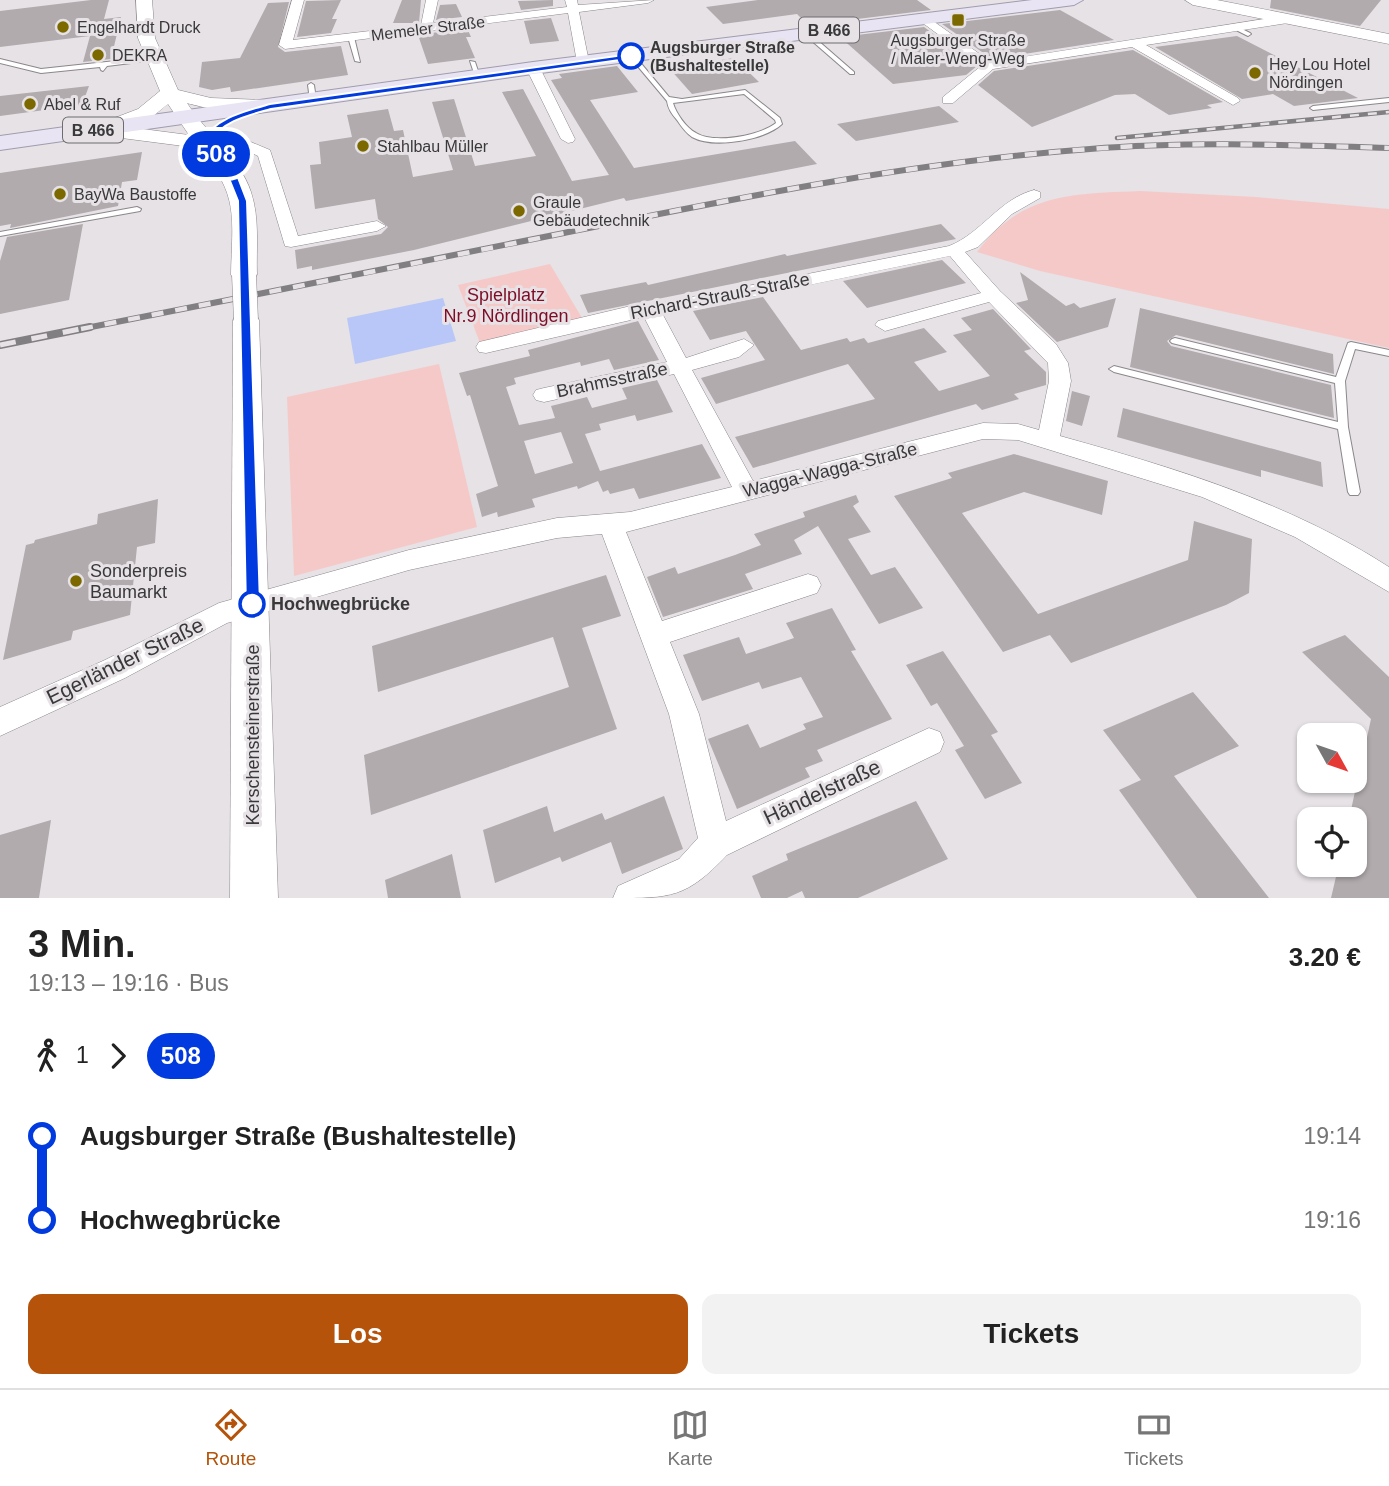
<!DOCTYPE html>
<html lang="de">
<head>
<meta charset="utf-8">
<style>
  body { margin:0; font-family:Arial,sans-serif; background:#f2f2f2; color:#222; height:100vh; display:flex; flex-direction:column; font-size:26px; white-space:nowrap }
  * { box-sizing:border-box; margin:0 }
  p { font-size:23px; color:#767676 }
  .icon { flex:none; width:38px; height:38px; fill:none; stroke:currentColor; stroke-width:2; stroke-linecap:round; stroke-linejoin:round }
  .map { position:relative; height:898px; overflow:hidden }
  .side { display:flex; flex-direction:column; background:#fff; flex:1 }
  .side>* { flex:none }
  .badge { padding:0 14px; border-radius:23px; font-size:24px; line-height:46px }
  .needle { width:46px; rotate:130deg }
  .tools { position:absolute; left:1297px; top:723px; display:grid; gap:14px }
  .tools a { display:grid; place-items:center; width:70px; height:70px; border-radius:14px; background:#fff; box-shadow:0 2px 5px #0004; font-size:35px }
  .map>.badge { position:absolute; translate:-50% -50%; box-shadow:0 0 0 4px #fff }
  .legs { display:flex; align-items:center; gap:10px; height:77px; padding:0 28px; font-size:23px }
  .legs p { margin-inline-start:auto }
  .head { display:flex; align-items:center; justify-content:space-between; height:119px; padding:0 28px }
  h1 { font-size:38px; font-weight:700; line-height:52px }
  .button { display:flex; gap:14px; margin-top:auto; padding:14px 28px }
  .button a { flex:1; height:80px; border-radius:14px; background:#b45309; color:#fff; font-size:28px; font-weight:700; line-height:80px; text-align:center }
  .button a+a { background:#f2f2f2; color:#222 }
  ul { padding:0 28px; list-style:none }
  li { display:flex; align-items:center; gap:24px; height:84px; font-size:26px }
  li i { display:grid; place-items:center; width:10px; height:100%; margin:0 9px; background:currentColor }
  li i::after { content:''; width:18px; height:18px; margin:-9px; border:5px solid; border-radius:50%; background:#fff }
  li p { margin-inline-start:auto }
  li:first-child i { background:linear-gradient(#0000 50%,currentColor 0) }
  li:last-child i { background:linear-gradient(currentColor 50%,#0000 0) }
  .tabs { display:flex; justify-content:space-around; align-items:center; height:98px; border-top:2px solid #e0e0e0; background:#fff; font-size:19px; color:#767676 }
  .tabs a { display:grid; justify-items:center; gap:4px }
  .tabs .selected { color:#b45309 }
  .map>svg:first-child { display:block }
  .green { fill:#f6c9c9 }
  .water { fill:#b8c7f7 }
  .building { fill:#b1abae; fill-rule:evenodd }
  .lines { fill:none; stroke-linecap:round; stroke-linejoin:round }
  .lane-casing { stroke:#8b878b; stroke-width:2 }
  .street-casing { stroke:#8b878b; stroke-width:1 }
  .secondary-casing { stroke:#8b878b; stroke-width:1 }
  .primary-casing { stroke:#a19cad; stroke-width:2 }
  .lane { fill:#fff; fill-rule:evenodd }
  .street { fill:#fff; fill-rule:evenodd }
  .secondary { fill:#fff; fill-rule:evenodd }
  .primary { fill:#e8e4f3; fill-rule:evenodd }
  .rail-far2-casing { stroke:#817f81; stroke-width:4.5 }
  .rail-far1-casing { stroke:#817f81; stroke-width:6 }
  .rail-casing { stroke:#817f81; stroke-width:8 }
  .rail-far2 { stroke:#e6e2e6; stroke-width:2.5; stroke-dasharray:9; stroke-linecap:butt }
  .rail-far1 { stroke:#e6e2e6; stroke-width:4.5; stroke-dasharray:12; stroke-linecap:butt }
  .rail { stroke:#e6e2e6; stroke-width:5; stroke-dasharray:16; stroke-linecap:butt }
  .secondary-bridge-casing { stroke:#8b878b; stroke-width:25; stroke-linecap:butt }
  .secondary-bridge { stroke:#fff; stroke-width:24 }
  .line-1 { fill:#013adf; stroke:#fff; stroke-width:2 }
  .poi-dot { fill:#7b6900; stroke:#e6e2e6; stroke-width:2.5 }
  .stop-1-dot { fill:#fff; stroke:#013adf; stroke-width:3.5 }
  .labels { text-anchor:middle; stroke-width:6; stroke-linejoin:round; paint-order:stroke }
  .far-poi-label { font-size:16px; fill:#3a393a; stroke:#e6e2e6; text-anchor:start }
  .far-street-label { font-size:16px; fill:#3a393a; stroke:#e6e2e6 }
  .shield { fill:#e6e2e6; stroke:#6e6c6e; stroke-width:2 }
  .shield-label { font-size:16px; font-weight:bold; fill:#3a393a }
  .far-stop-label { font-size:16px; font-weight:bold; fill:#3a393a; stroke:#e6e2e6; text-anchor:start }
  .park-label { font-size:18px; fill:#7f0c25; stroke:#e6e2e6 }
  .street-label { font-size:18px; fill:#3a393a; stroke:#e6e2e6 }
  .poi-label { font-size:18px; fill:#3a393a; stroke:#e6e2e6; text-anchor:start }
  .stop-label { font-size:18px; font-weight:bold; fill:#3a393a; stroke:#e6e2e6; text-anchor:start }
  .near-street-label { font-size:21px; fill:#3a393a; stroke:#e6e2e6 }
</style>
</head>
<body>
<div class="map">
<svg width="1389" height="898" viewBox="0 0 1389 898">
  <rect width="100%" height="100%" fill="#e6e2e6"/>
  <!-- green -->
  <g class="green">
    <path d="M1140 191 1256 197 1389 209V348L1040 271 977 252C1022 192 1073 194 1140 191Z"/>
    <polygon points="550,264 582,318 480,343 458,285"/>
    <polygon points="439,364 477,527 294,576 287,397"/>
  </g>
  <!-- water -->
  <polygon class="water" points="443,298 456,341 355,364 347,318"/>
  <!-- building -->
  <g class="building">
    <polygon points="91,0 109,0 104,19 121,17 111,59 83,62 90,36 0,47 0,11"/>
    <polygon points="341,0 332,19 337,19 331,33 297,37 306,1"/>
    <polygon points="402,0 421,0 419,23 393,23"/>
    <polygon points="553,0 553,6 521,10 518,1"/>
    <polygon points="758,0 917,0 931,10 808,25 797,14 723,24 706,7"/>
    <polygon points="1271,0 1381,0 1360,26 1270,8"/>
    <polygon points="289,2 278,47 285,52 341,46 348,75 231,92 230,87 212,90 199,87 202,62 240,58 268,3"/>
    <polygon points="456,4 462,17 436,20 440,5"/>
    <polygon points="1060,10 1114,40 992,59 942,24"/>
    <polygon points="551,18 559,41 530,44 524,21"/>
    <polygon points="924,27 977,66 966,75 893,84 840,37"/>
    <polygon points="467,28 471,37 466,37 475,58 428,64 418,35"/>
    <polygon points="1237,36 1358,98 1294,106 1273,94 1242,99 1155,47"/>
    <polygon points="1133,50 1223,102 1207,105 1212,108 1169,115 1135,94 1115,95 1032,127 978,85 994,71"/>
    <polygon points="734,58 759,82 692,94 669,68"/>
    <polygon points="617,66 638,92 590,100 634,168 795,141 817,164 626,201 624,198 414,250 312,270 312,266 297,269 295,250 381,234 388,227 378,219 375,199 315,209 310,165 321,164 319,142 352,137 347,115 388,109 394,131 403,130 413,177 453,170 432,102 454,99 475,166 536,156 502,92 523,89 572,181 609,175 551,80 562,78 559,74"/>
    <polygon points="89,86 82,105 0,116 0,96"/>
    <polygon points="939,106 959,122 856,141 837,124"/>
    <polygon points="142,152 137,180 122,182 118,206 10,228 11,224 0,226 0,173"/>
    <polygon points="83,224 69,300 0,314 0,261 7,237"/>
    <polygon points="941,224 956,239 588,313 580,295 646,282 648,285 785,254 787,256"/>
    <polygon points="942,260 966,283 867,308 843,281"/>
    <polygon points="1020,272 1066,306 1074,303 1080,308 1116,298 1108,327 1057,342 1016,303 1028,300"/>
    <polygon points="763,297 801,350 847,338 850,342 864,338 868,343 924,328 947,352 914,362 939,391 990,376 953,335 972,330 961,318 993,309 1031,349 1024,351 1046,372 1046,385 1014,394 1019,399 982,410 976,404 753,468 735,437 875,399 848,364 716,404 701,378 765,360 746,331 710,340 693,311"/>
    <polygon points="1140,308 1333,354 1334,374 1176,335 1167,341 1171,346 1331,385 1334,418 1130,367"/>
    <path d="M638 321 659 360 614 370 609 359 581 366 580 362 514 378 516 384 506 387 519 425 555 418 551 406 587 397 592 408 627 399 622 388 657 380 673 412 637 421 635 415 599 424 601 430 585 434 600 471 702 444 721 478 639 499 634 488 610 494 608 490 603 492 598 481 578 489 577 486 532 499 535 507 498 517 497 512 482 517 476 494 498 486 470 395 467 396 459 373 530 356 528 350ZM561 432 573 463 535 474 524 441Z"/>
    <polygon points="1072,391 1090,396 1082,426 1066,421"/>
    <polygon points="1123,408 1321,462 1323,487 1261,470 1261,477 1117,437"/>
    <polygon points="1014,454 1108,481 1102,515 1024,492 962,513 1038,614 1188,560 1194,521 1252,539 1249,593 1226,605 1071,663 1050,635 1003,652 894,496 952,478 948,473"/>
    <polygon points="856,495 859,502 853,506 871,532 848,539 871,575 895,567 923,608 879,624 818,526 794,540 802,554 745,574 753,589 663,617 647,577 675,567 678,574 735,555 761,545 754,534 805,517 803,512"/>
    <polygon points="158,499 155,543 137,547 130,615 73,631 71,640 3,660 26,545 34,543 35,540 97,524 98,514"/>
    <polygon points="606,575 621,616 582,628 617,729 371,815 364,755 569,687 553,637 378,692 372,646"/>
    <polygon points="832,608 856,650 851,651 892,719 817,750 823,761 805,768 810,777 737,809 708,739 748,724 760,748 806,729 803,724 823,717 801,677 762,689 759,682 702,701 683,655 739,637 746,654 794,638 786,623"/>
    <polygon points="1345,635 1389,677 1389,898 1331,898 1339,864 1354,864 1354,819 1349,819 1371,719 1302,652"/>
    <polygon points="943,651 998,732 991,735 1022,783 985,799 955,750 964,746 937,703 931,706 906,665"/>
    <polygon points="1193,692 1239,746 1174,776 1269,898 1197,898 1119,790 1141,780 1103,730"/>
    <polygon points="664,796 683,849 622,874 611,842 562,862 560,857 495,883 483,830 547,806 554,832 602,813 605,820"/>
    <polygon points="916,801 948,859 858,898 805,898 802,891 787,898 761,898 752,876 788,860 786,854"/>
    <polygon points="51,820 39,898 0,898 0,835"/>
    <polygon points="452,854 461,898 388,898 385,880"/>
  </g>
  <g class="lines">
    <!-- lane casing -->
    <g class="lane-casing">
      <g id="lane">
        <polygon points="1240,28 1250,33 1251,34 1248,36 1238,31 1237,30"/>
        <polygon points="804,32 808,32 854,72 854,74 850,74 804,34"/>
        <polygon points="351,35 354,37 360,62 355,61 348,37"/>
        <path d="M630 55H634L669 97 682 99 745 90 780 118 782 124C765 140 714 149 692 137 686 133 681 126 677 120 672 114 668 109 667 101L630 57ZM744 94 775 120 776 123C759 136 714 144 696 133 686 128 676 113 673 103Z"/>
        <polygon points="153,57 155,58 155,60 107,66 103,71 101,70 100,67 41,73 0,63 0,59 41,69"/>
        <polygon points="470,61 475,62 480,77 475,76"/>
        <polygon points="311,83 314,85 316,100 313,102 310,100 308,85"/>
        <polygon points="1389,98 1389,102 1313,110 1310,108 1313,106"/>
        <polygon points="137,207 141,209 140,211 0,236 0,232"/>
        <polygon points="1175,338 1336,377 1348,343 1351,342 1389,350 1389,356 1355,349 1345,381 1348,427 1360,492 1358,495 1350,495 1348,492 1338,429 1114,372 1109,369 1114,366 1338,422 1335,383 1172,343 1170,341 1172,339"/>
      </g>
    </g>
    <!-- street casing -->
    <g class="street-casing">
      <g id="street">
        <polygon points="292,0 304,0 293,40 421,25 426,0 438,0 433,23 567,7 565,0 577,0 578,5 654,0 648,3 579,12 589,62 583,66 577,62 568,13 285,49 279,45"/>
        <polygon points="1290,15 1296,19 1294,22 1146,45 1238,98 1240,101 1233,105 1132,47 993,69 953,103 943,103 943,97 981,66 916,18 926,16 991,62"/>
        <polygon points="533,64 540,68 575,139 573,142 568,143 561,139 526,68"/>
        <polygon points="206,139 246,140 270,150 298,236 377,221 386,226 377,231 291,247 285,246 258,156 244,149 201,146 201,140"/>
        <path d="M1034 190 1040 192V198L1012 214 978 247 965 252 1000 291 1056 344 1068 363 1071 381 1060 436C1175 468 1288 502 1389 567V592L1295 537 1202 497 1018 440 983 439 626 532 662 621 808 574 817 577 821 585 817 593 670 642 699 714 726 821 929 728 940 732 944 742 940 752 727 855C686 898 672 898 613 898L618 886 679 859 698 838 669 714 602 534 557 538 409 570 227 623 125 678 0 736V707L105 660 219 603 409 550 557 518 630 512 732 487 674 374 544 402 536 400 533 395 536 390 544 388 667 362 644 317 486 353 479 352 476 347 479 342 635 305H651L949 246C982 233 999 199 1034 190ZM950 256 981 293 878 321 875 325 885 331 989 302 1048 363 1049 381 1039 430 1018 424 983 423 753 481 692 370 739 357 754 345 744 339 686 358 663 315Z"/>
      </g>
    </g>
    <!-- secondary casing -->
    <g class="secondary-casing">
      <g id="secondary">
        <path d="M136 0H152L155 38 178 90 211 98 265 100 275 106C264 120 203 108 187 103 206 133 240 158 251 192 260 219 256 248 257 275L253 280H235L231 275C232 217 240 196 199 148L106 136 93 129 96 125 138 109 160 91 138 38ZM168 104 189 135 127 127 152 117Z"/>
        <polygon points="1185,0 1217,0 1389,34 1389,44 1193,5"/>
        <polygon points="246,312 256,314 259,320 278,898 230,898 233,320 236,314"/>
      </g>
    </g>
    <!-- primary casing -->
    <g class="primary-casing">
      <polygon id="primary" points="1032,0 1083,0 1074,5 533,74 0,150 0,136 533,62"/>
    </g>
    <!-- lane -->
    <use href="#lane" class="lane"/>
    <!-- street -->
    <use href="#street" class="street"/>
    <!-- secondary -->
    <use href="#secondary" class="secondary"/>
    <!-- primary -->
    <use href="#primary" class="primary"/>
    <!-- rail-far2 casing -->
    <g class="rail-far2-casing">
      <polyline id="rail-far2" points="1117,138 1389,112"/>
    </g>
    <!-- rail-far1 casing -->
    <g class="rail-far1-casing">
      <path id="rail-far1" d="M81 329C242 297 403 266 564 233 738 198 913 162 1090 149 1189 141 1289 145 1389 148"/>
    </g>
    <!-- rail casing -->
    <g class="rail-casing">
      <polyline id="rail" points="0,345 90,327"/>
    </g>
    <!-- rail-far2 -->
    <use href="#rail-far2" class="rail-far2"/>
    <!-- rail-far1 -->
    <use href="#rail-far1" class="rail-far1"/>
    <!-- rail -->
    <use href="#rail" class="rail"/>
    <!-- secondary-bridge casing -->
    <g class="secondary-bridge-casing">
      <polyline id="secondary-bridge" points="244,275 246,320"/>
    </g>
    <!-- secondary-bridge -->
    <use href="#secondary-bridge" class="secondary-bridge"/>
  </g>
  <!-- line-1 -->
  <path class="line-1" d="M631 54 634 58 271 109C250 115 221 121 210 142L237 175 247 201 260 604 252 611 246 609 238 201 228 176 201 143C214 118 245 111 270 104Z"/>
  <!-- markers -->
  <g class="poi-dot">
    <rect x="951" y="13" width="14" height="14" rx="3.5"/>
    <circle cx="63" cy="27" r="7"/>
    <circle cx="98" cy="55" r="7"/>
    <circle cx="1255" cy="73" r="7"/>
    <circle cx="30" cy="104" r="7"/>
    <circle cx="363" cy="146" r="7"/>
    <circle cx="60" cy="194" r="7"/>
    <circle cx="519" cy="211" r="7"/>
    <circle cx="76" cy="581" r="7"/>
  </g>
  <g class="stop-1-dot">
    <circle cx="631" cy="56" r="12"/>
    <circle cx="252" cy="604" r="12"/>
  </g>
  <g class="labels">
    <!-- far-poi labels -->
    <g class="far-poi-label">
      <text x="77" y="33">Engelhardt Druck</text>
      <text x="958" y="46" text-anchor="middle">Augsburger Straße<tspan x="958" dy="18">/ Maler-Weng-Weg</tspan></text>
      <text x="112" y="61">DEKRA</text>
      <text x="1269" y="70">Hey Lou Hotel<tspan x="1269" dy="18">Nördingen</tspan></text>
      <text x="44" y="110">Abel &amp; Ruf</text>
      <text x="377" y="152">Stahlbau Müller</text>
      <text x="74" y="200">BayWa Baustoffe</text>
      <text x="533" y="208">Graule<tspan x="533" dy="18">Gebäudetechnik</tspan></text>
    </g>
    <!-- far-street labels -->
    <g class="far-street-label">
      <text transform="translate(428 28) rotate(-7)" y="6">Memeler Straße</text>
    </g>
    <!-- shield labels -->
    <g class="shield">
      <rect x="799" y="17.5" width="60" height="25" rx="5"/>
      <rect x="63" y="117.5" width="60" height="25" rx="5"/>
    </g>
    <g class="shield-label">
      <text x="829" y="36">B 466</text>
      <text x="93" y="136">B 466</text>
    </g>
    <!-- far-stop labels -->
    <g class="far-stop-label">
      <text x="650" y="53">Augsburger Straße<tspan x="650" dy="18">(Bushaltestelle)</tspan></text>
    </g>
    <!-- park labels -->
    <g class="park-label">
      <text x="506" y="301">Spielplatz<tspan x="506" dy="21">Nr.9 Nördlingen</tspan></text>
    </g>
    <!-- street labels -->
    <g class="street-label">
      <text transform="translate(720 296) rotate(-11)" y="6">Richard-Strauß-Straße</text>
      <text transform="translate(612 380) rotate(-12)" y="6">Brahmsstraße</text>
      <text transform="translate(830 470) rotate(-14)" y="6">Wagga-Wagga-Straße</text>
      <text transform="translate(253 735) rotate(-90)" y="6">Kerschensteinerstraße</text>
    </g>
    <!-- poi labels -->
    <g class="poi-label">
      <text x="90" y="577">Sonderpreis<tspan x="90" dy="21">Baumarkt</tspan></text>
    </g>
    <!-- stop labels -->
    <g class="stop-label">
      <text x="271" y="610">Hochwegbrücke</text>
    </g>
    <!-- near-street labels -->
    <g class="near-street-label">
      <text transform="translate(125 661) rotate(-26)" y="7">Egerländer Straße</text>
      <text transform="translate(822 792) rotate(-25)" y="7">Händelstraße</text>
    </g>
  </g>
</svg>
<div class="tools">
<a><svg class="needle" viewBox="-14 -14 28 28"><path d="M0-13l5 13h-10z" fill="#e53935"/><path d="M0 13l5-13h-10z" fill="#767676"/></svg></a>
<a><svg class="icon" aria-label="locate" viewBox="0 0 24 24"><circle cx="12" cy="12" r="6"/><path d="M12 2v4M12 18v4M2 12h4M18 12h4"/></svg></a>
</div>
<b class="badge" style="left:216px;top:154px;background:#013adf;color:#fff">508</b>
</div>
<section class="side">
<div class="head"><div><h1>3 Min.</h1><p>19:13 – 19:16 · Bus</p></div><b>3.20 €</b></div>
<div class="legs"><svg class="icon" aria-label="walk" viewBox="0 0 24 24"><circle cx="13" cy="4" r="2"/><path d="M13 8l-2 6 4 7M11 14l-3 7M7 12l3-4h3l4 4"/></svg>1<svg class="icon" aria-label="forward" viewBox="0 0 24 24"><path d="M9 5l7 7-7 7"/></svg><b class="badge" style="background:#013adf;color:#fff">508</b></div>
<ul>
<li><i style="color:#013adf"></i><b>Augsburger Straße (Bushaltestelle)</b><p>19:14</p></li>
<li><i style="color:#013adf"></i><b>Hochwegbrücke</b><p>19:16</p></li>
</ul>
<div class="button"><a>Los</a><a>Tickets</a></div>
</section>
<nav class="tabs">
<a class="selected"><svg class="icon" aria-label="directions" viewBox="0 0 24 24"><path d="M12 3l9 9-9 9-9-9zM9 14v-3h6M13 9l2 2-2 2"/></svg>Route</a>
<a><svg class="icon" aria-label="map" viewBox="0 0 24 24"><path d="M3 6l6-2 6 2 6-2v14l-6 2-6-2-6 2zM9 4v14M15 6v14"/></svg>Karte</a>
<a><svg class="icon" aria-label="tickets" viewBox="0 0 24 24"><path d="M3 7h18v10H3zM15 7v10"/></svg>Tickets</a>
</nav>
</body>
</html>
